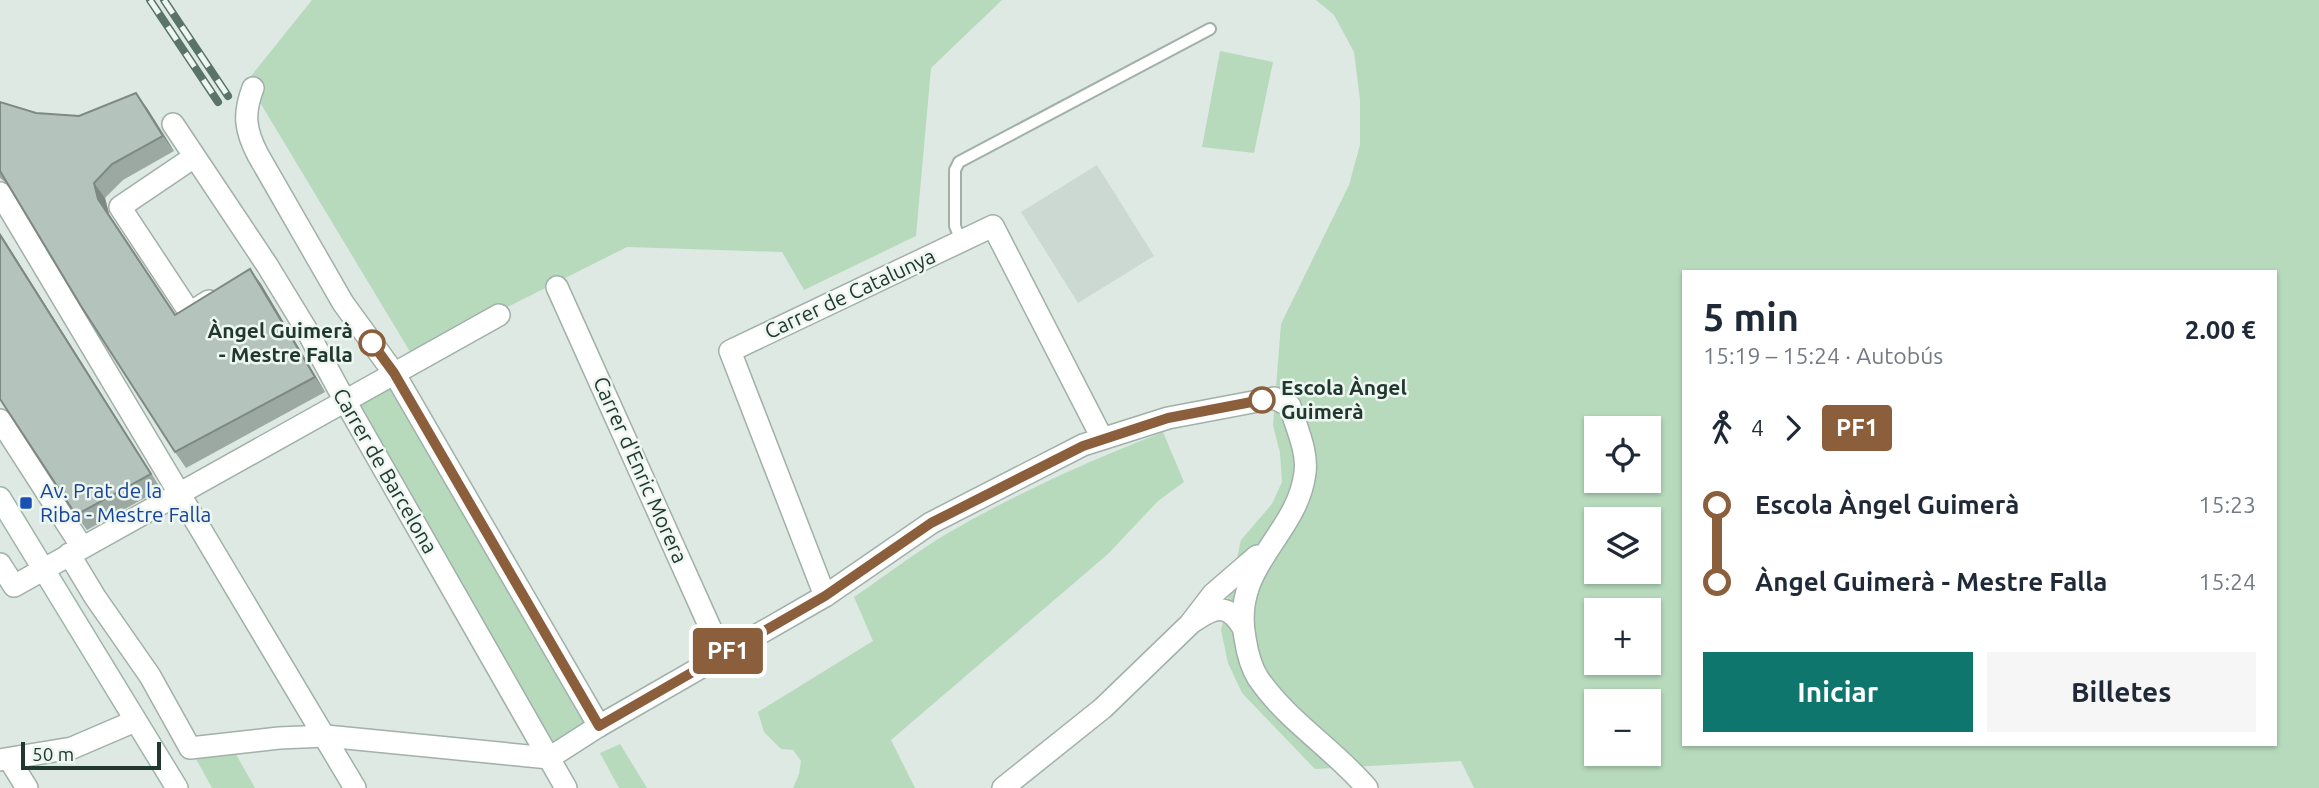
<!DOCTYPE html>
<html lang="es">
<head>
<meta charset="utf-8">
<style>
  body { margin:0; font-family:Ubuntu,sans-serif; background:#f6f6f7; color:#1f2937; height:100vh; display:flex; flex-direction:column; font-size:26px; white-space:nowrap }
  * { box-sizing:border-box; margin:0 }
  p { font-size:23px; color:#747a83 }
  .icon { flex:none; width:38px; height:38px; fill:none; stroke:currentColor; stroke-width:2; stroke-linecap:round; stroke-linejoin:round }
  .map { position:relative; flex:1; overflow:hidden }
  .panel { position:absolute; left:1682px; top:270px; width:595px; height:476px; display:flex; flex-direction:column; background:#fff; border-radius:0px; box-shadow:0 2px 5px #0004 }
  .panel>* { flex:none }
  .badge { padding:0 14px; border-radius:5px; font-size:24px; line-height:46px }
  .controls { position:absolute; left:1584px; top:416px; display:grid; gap:14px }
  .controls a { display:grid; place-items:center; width:77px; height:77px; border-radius:0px; background:#fff; box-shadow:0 2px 5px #0004; font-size:35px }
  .scale { position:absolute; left:21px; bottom:18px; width:140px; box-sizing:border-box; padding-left:7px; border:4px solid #20382f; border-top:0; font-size:19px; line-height:24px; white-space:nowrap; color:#20382f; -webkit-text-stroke:5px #eef6f1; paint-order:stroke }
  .map>.badge { position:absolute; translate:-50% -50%; box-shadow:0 0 0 4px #fff }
  .legs { display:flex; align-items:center; gap:10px; height:77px; padding:0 21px; font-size:23px }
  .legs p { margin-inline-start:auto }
  .headline { display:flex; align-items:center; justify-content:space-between; height:119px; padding:0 21px }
  h1 { font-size:38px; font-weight:600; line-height:52px }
  .primary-button { display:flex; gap:14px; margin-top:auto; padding:14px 21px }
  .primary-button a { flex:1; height:80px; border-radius:0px; background:#0f766e; color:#fff; font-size:28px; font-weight:600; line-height:80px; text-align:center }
  .primary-button a+a { background:#f6f6f7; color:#1f2937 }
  ul { padding:0 21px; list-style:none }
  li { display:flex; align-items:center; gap:24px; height:77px; font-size:26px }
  li i { display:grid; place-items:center; width:10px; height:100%; margin:0 9px; background:currentColor }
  li i::after { content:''; width:18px; height:18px; margin:-9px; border:5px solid; border-radius:50%; background:#fff }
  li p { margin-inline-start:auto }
  li:first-child i { background:linear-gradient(#0000 50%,currentColor 0) }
  li:last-child i { background:linear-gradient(currentColor 50%,#0000 0) }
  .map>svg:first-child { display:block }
  .built { fill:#ccd9d2 }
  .green { fill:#b7dabd; fill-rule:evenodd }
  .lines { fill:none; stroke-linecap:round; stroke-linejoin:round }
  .service-casing { stroke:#a1b0a9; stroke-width:14 }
  .minor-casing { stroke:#a1b0a9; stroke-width:24 }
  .secondary-casing { stroke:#9eb5aa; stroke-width:24 }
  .service { stroke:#fff; stroke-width:10 }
  .minor { stroke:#fff; stroke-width:21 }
  .secondary { stroke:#fff; stroke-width:21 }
  .rail-casing { stroke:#5a746b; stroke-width:8 }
  .rail { stroke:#eef6f1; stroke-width:5; stroke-dasharray:16; stroke-linecap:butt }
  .wall { fill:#9ba9a2 }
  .shaded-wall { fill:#7e8984 }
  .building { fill:#b4c4bc; stroke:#7e8984; stroke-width:2 }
  .line-1-casing { stroke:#fff; stroke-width:16 }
  .line-1 { stroke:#8b5e3c; stroke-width:10 }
  .stop-1-dot { fill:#fff; stroke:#8b5e3c; stroke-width:3.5 }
  .transit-dot { fill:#1a4fb4; stroke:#eef6f1; stroke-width:2.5 }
  .labels { text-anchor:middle; stroke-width:5; stroke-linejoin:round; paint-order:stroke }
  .street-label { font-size:21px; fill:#20382f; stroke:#eef6f1 }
  .stop-label { font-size:21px; font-weight:bold; fill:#20382f; stroke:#eef6f1; text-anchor:end }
  .transit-label { font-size:21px; fill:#164399; stroke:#eef6f1; text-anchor:start }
</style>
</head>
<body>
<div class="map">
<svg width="2319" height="788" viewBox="0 0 2319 788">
  <rect width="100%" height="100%" fill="#dee9e3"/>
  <!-- built -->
  <polygon class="built" points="1097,165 1154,256 1078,303 1021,212"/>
  <!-- green -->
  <g class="green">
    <polygon points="312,0 1002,0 931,68 916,236 804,290 782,252 627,247 412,355 247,81"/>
    <path d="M1316 0H2319V788H1474L1461 761 1315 769 1242 693 1228 663 1221 630 1241 540 1272 504 1282 482 1280 453 1273 425 1281 324 1349 185 1360 145V100L1354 52 1334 15ZM1684 271H2275V744H1684ZM1596 429H1648V481H1596ZM1596 520H1648V572H1596ZM1596 611H1648V663H1596ZM1596 702H1648V754H1596Z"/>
    <polygon points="1220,51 1273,62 1254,153 1202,147"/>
    <polygon points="394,373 589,728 550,753 345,401"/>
    <path d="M1163 432 1184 482 1158 501 1108 554 891 740 915 788H793L799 774 801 761 793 750 781 749 764 732 758 712 873 641 854 597C885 576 916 552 948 533 1017 493 1089 461 1163 432Z"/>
    <polygon points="229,742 255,788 212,788 190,748"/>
    <polygon points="620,744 647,788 619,788 600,753"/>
  </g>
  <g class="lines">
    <!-- service casing -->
    <g class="service-casing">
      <polyline id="service" points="961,241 955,226 955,170 959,162 1210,29"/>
    </g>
    <!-- minor casing -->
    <g class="minor-casing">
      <g id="minor">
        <path d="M253 88C243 114 245 130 258 155L343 303 394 373 599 726"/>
        <polyline points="173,124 267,265 306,329 345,401 566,788"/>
        <polyline points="194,157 120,207 190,313 209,301"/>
        <polyline points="0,193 355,788"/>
        <polyline points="557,287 722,654"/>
        <polyline points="0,420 82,547"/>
        <polyline points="69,554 95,597 150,676 190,748 279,738 326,736 549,758"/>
        <polyline points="0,564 14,586 499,315"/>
        <polyline points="825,596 730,351 993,226 1102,438"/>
        <path d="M1194 621C1215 607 1227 603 1242 626"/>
        <path d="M549 758 599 726 825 596 931 523 1083 445 1168 418 1274 398 1290 406C1296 427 1308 451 1305 473 1297 536 1231 565 1245 638 1247 651 1251 667 1258 678 1287 721 1334 749 1367 788"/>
        <polyline points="9,759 27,788"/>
        <polyline points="0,760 72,748 135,721"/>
        <polyline points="1003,788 1103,708 1190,624 1213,594 1257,556"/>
      </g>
    </g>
    <!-- secondary casing -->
    <g class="secondary-casing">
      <polyline id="secondary" points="0,498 177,788"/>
    </g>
    <!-- service -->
    <use href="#service" class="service"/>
    <!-- minor -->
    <use href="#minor" class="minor"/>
    <!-- secondary -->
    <use href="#secondary" class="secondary"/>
    <!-- rail casing -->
    <g class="rail-casing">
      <g id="rail">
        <polyline points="150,0 218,102"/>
        <polyline points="164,0 228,96"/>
      </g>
    </g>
    <!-- rail -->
    <use href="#rail" class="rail"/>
  </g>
  <!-- wall -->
  <g class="wall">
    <polygon points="0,102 36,113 79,116 147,108 174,151 123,180 105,198 109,214 176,315 250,269 261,284 325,392 186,468 175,452 9,185 0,178"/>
    <polygon points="0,233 161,489 87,530 76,515"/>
  </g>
  <!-- shaded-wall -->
  <g class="shaded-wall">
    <polygon points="136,93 147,108 174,151 163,136"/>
    <polygon points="94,183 105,198 109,214 98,199"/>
    <polygon points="0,233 161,489 0,235"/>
    <polygon points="250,269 261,284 325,392 315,377"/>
  </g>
  <!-- building -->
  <g class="building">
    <polygon points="136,93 163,136 112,164 94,183 98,199 175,315 250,269 315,377 175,452 81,306 0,171 0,102 36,113 79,116"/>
    <polygon points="0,235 151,474 76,515 0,399"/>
  </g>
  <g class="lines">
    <!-- line-1 casing -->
    <g class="line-1-casing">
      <polyline id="line-1" points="372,343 394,373 599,726 825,596 931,523 1083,446 1168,418 1262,400"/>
    </g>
    <!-- line-1 -->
    <use href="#line-1" class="line-1"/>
  </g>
  <!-- markers -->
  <g class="stop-1-dot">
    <circle cx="372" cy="343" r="12"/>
    <circle cx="1262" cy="400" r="12"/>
  </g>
  <rect class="transit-dot" x="19" y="496" width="14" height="14" rx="3.5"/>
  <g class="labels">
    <!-- street labels -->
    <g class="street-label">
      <text transform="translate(850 294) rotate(-25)" y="7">Carrer de Catalunya</text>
      <text transform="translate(640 470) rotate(66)" y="7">Carrer d'Enric Morera</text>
      <text transform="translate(385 471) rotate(60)" y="7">Carrer de Barcelona</text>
    </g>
    <!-- stop labels -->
    <g class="stop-label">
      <text x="353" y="338">Àngel Guimerà<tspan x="353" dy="24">- Mestre Falla</tspan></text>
      <text x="1281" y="395" text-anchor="start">Escola Àngel<tspan x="1281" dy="24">Guimerà</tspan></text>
    </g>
    <!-- transit labels -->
    <g class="transit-label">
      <text x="40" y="498">Av. Prat de la<tspan x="40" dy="24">Riba - Mestre Falla</tspan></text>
    </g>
  </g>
</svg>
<div class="controls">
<a><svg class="icon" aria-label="locate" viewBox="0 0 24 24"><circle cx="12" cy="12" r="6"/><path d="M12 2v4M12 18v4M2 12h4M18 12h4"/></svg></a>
<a><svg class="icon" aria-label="layers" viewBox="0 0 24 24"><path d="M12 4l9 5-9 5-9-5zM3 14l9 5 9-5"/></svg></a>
<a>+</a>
<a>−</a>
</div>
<div class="scale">50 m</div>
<b class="badge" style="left:728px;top:651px;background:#8b5e3c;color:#fff">PF1</b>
<section class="panel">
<div class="headline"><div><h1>5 min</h1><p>15:19 – 15:24 · Autobús</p></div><b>2.00 €</b></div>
<div class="legs"><svg class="icon" aria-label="walk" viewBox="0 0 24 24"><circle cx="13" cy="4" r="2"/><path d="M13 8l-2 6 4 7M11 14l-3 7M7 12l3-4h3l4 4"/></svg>4<svg class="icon" aria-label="forward" viewBox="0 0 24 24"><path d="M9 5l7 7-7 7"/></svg><b class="badge" style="background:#8b5e3c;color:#fff">PF1</b></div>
<ul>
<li><i style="color:#8b5e3c"></i><b>Escola Àngel Guimerà</b><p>15:23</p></li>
<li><i style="color:#8b5e3c"></i><b>Àngel Guimerà - Mestre Falla</b><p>15:24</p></li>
</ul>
<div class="primary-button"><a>Iniciar</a><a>Billetes</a></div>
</section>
</div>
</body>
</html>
